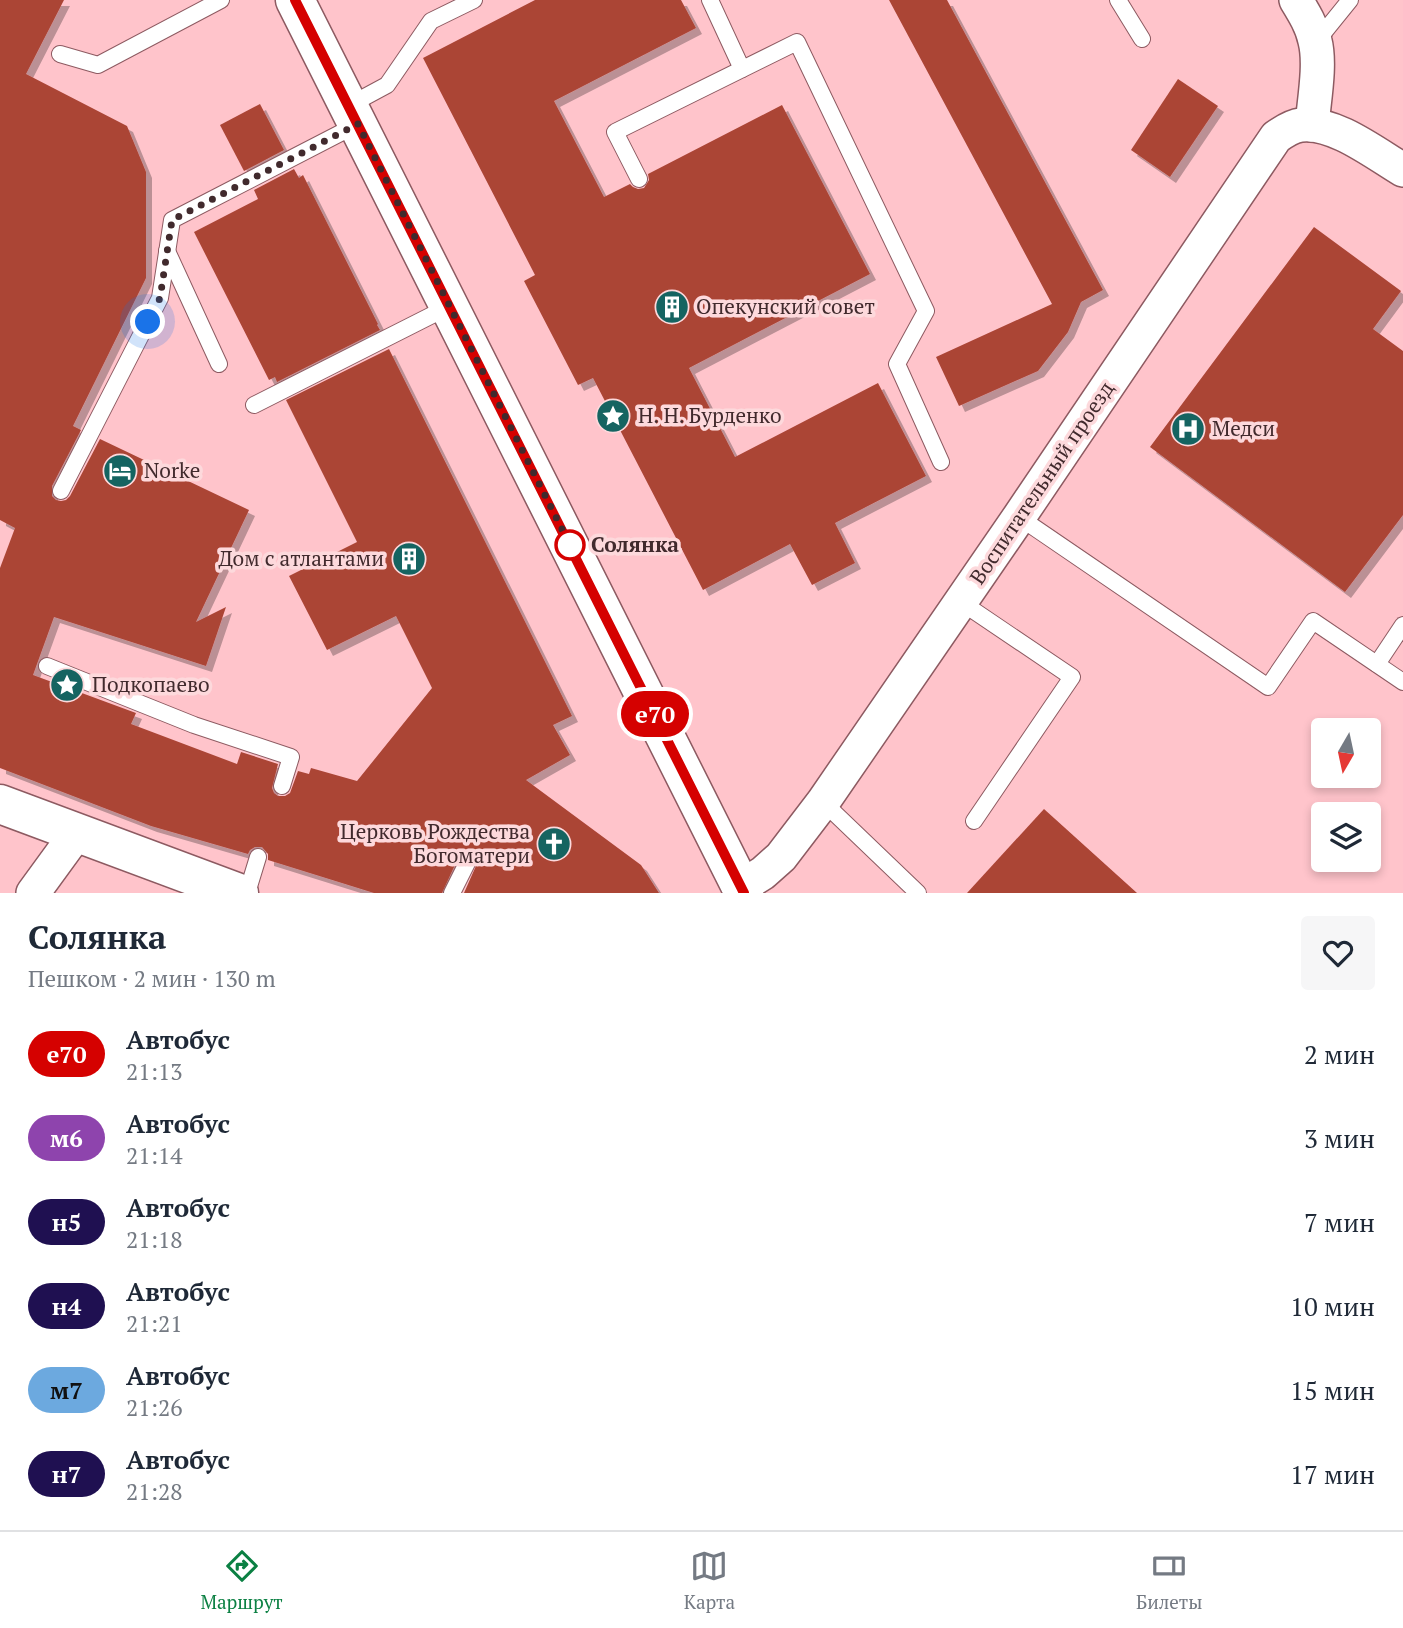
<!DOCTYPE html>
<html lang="ru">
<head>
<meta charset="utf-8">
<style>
  body { margin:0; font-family:"PT Serif",serif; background:#f6f6f7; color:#1f2937; height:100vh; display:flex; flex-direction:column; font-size:26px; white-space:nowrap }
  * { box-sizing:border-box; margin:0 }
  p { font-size:23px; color:#747a83 }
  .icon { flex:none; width:38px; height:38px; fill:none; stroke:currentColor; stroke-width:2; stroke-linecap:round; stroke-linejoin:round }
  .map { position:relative; height:893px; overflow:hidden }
  .side { display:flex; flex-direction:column; background:#fff; flex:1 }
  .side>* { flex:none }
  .badge { padding:0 14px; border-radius:23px; font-size:24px; line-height:46px }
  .needle { width:46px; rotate:189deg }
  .fabs { position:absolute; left:1311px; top:718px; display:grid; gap:14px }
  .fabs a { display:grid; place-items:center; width:70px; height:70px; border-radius:7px; background:#fff; box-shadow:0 4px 10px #0003; font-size:35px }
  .you { position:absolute; width:35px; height:35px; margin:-18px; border:5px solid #fff; border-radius:50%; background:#1a73e8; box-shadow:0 0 0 10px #1a73e833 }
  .map>.badge { position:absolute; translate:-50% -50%; box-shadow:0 0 0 4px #fff }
  .round { display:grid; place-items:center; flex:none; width:74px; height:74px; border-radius:7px; background:#f6f6f7 }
  .summary { display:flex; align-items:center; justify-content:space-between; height:119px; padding:0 28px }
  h1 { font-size:33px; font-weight:800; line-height:52px }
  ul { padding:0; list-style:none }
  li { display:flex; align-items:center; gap:21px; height:84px; padding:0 28px }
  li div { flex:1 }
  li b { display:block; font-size:26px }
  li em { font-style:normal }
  li .badge { min-width:77px; font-weight:700; text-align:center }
  .tabs { display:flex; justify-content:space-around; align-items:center; height:98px; border-top:2px solid #e0e1e3; background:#fff; font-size:19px; color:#747a83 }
  .tabs a { display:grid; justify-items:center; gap:4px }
  .tabs .current { color:#0b8043 }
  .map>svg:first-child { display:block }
  .building { fill:#ab4536; filter:url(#shadow) }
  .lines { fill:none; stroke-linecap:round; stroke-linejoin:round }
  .service-casing { stroke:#8d5a61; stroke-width:18 }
  .minor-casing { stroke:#8d5a61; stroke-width:36 }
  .tertiary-casing { stroke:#8d5a61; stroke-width:41 }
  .secondary-casing { stroke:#8d5a61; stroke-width:41 }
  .service { stroke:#fff; stroke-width:16 }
  .minor { stroke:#fff; stroke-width:33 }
  .tertiary { stroke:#fff; stroke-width:38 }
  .secondary { stroke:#fff; stroke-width:38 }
  .line-casing { stroke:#fff; stroke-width:16 }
  .line { stroke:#d50100; stroke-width:10 }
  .walk { stroke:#412a2d; stroke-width:7; stroke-dasharray:0 12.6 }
  .stop-dot { fill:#fff; stroke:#d50100; stroke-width:3.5 }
  .labels { text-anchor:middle; stroke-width:7; stroke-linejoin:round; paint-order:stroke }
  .poi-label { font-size:21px; fill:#412a2d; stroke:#fdd9dc; text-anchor:start }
  .street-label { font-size:21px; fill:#412a2d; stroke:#fdd9dc }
  .stop-label { font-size:21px; font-weight:bold; fill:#412a2d; stroke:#fdd9dc; text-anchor:start }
</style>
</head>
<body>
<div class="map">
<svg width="1403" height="893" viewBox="0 0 1403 893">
  <defs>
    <filter id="shadow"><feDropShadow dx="6" dy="6" stdDeviation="0" flood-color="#0004"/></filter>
  </defs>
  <rect width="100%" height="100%" fill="#ffc4cb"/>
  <!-- building -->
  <g class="building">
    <polygon points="0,0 64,0 26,74 127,126 146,172 146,278 73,426 81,430 52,486 52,496 56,500 61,501 66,500 70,496 100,439 249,510 196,622 226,607 206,666 54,617 33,675 136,713 131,724 237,764 241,752 278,764 272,788 274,793 278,796 285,796 290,793 298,771 309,774 311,768 357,781 432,688 396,616 327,650 289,576 357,542 286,400 389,349 572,716 553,725 570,755 526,780 641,865 659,893 464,893 479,859 477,853 469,849 464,850 460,854 442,893 374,893 268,860 268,854 262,847 255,847 250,850 248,854 151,826 0,768 0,568 15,528 0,520"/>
    <polygon points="535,0 681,0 696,28 554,101 604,197 630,184 633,187 638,189 644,188 649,180 648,174 782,105 870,274 689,368 735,457 878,383 926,476 835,523 855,563 812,585 790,544 703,590 593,378 578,385 524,281 535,275 423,58"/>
    <polygon points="889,0 947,0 1103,290 1081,302 1068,332 1038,371 959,406 936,357 1052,304"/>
    <polygon points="1178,79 1218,106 1170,177 1131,150"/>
    <polygon points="260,104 284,150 244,171 220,125"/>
    <polygon points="294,169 299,178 303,175 378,324 377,325 380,330 277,382 275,377 269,380 194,232 258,199 254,190"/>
    <polygon points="1314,227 1401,291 1373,329 1403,351 1403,515 1345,592 1150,447"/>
    <polygon points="1044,809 1137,893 967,893"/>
  </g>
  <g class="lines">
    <!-- service casing -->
    <g class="service-casing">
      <g id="service">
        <polyline points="710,0 742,69"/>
        <polyline points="1118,0 1142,39"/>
        <polyline points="1316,42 1350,0"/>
        <polyline points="60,54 98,65 221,0"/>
        <polyline points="348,106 387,85 431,21 474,0"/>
        <polyline points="639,179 615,132 797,42 926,311 897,364 941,462"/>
        <polyline points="167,251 219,364"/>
        <polyline points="254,405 450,306"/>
        <polyline points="61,491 160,298 172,220 358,124"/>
        <polyline points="1019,517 1268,687 1313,621 1403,682"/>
        <polyline points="961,602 1072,677 974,821"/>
        <polyline points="1377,664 1403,625"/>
        <polyline points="47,666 194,725 291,757 282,786"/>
        <polyline points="823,802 918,893"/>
        <polyline points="247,893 258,857"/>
        <polyline points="452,893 469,859"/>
      </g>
    </g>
    <!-- minor casing -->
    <g class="minor-casing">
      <g id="minor">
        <path d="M1296 0C1304 13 1312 26 1315 41 1321 64 1314 101 1312 125"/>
        <path d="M741 887 763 873 781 857 823 802 1019 517 1276 137C1283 132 1292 126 1301 125 1334 121 1376 154 1403 170"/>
        <polyline points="33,893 76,834"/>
      </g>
    </g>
    <!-- tertiary casing -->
    <g class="tertiary-casing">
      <polyline id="tertiary" points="0,804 239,893"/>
    </g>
    <!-- secondary casing -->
    <g class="secondary-casing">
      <polyline id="secondary" points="295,0 744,893"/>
    </g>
    <!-- service -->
    <use href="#service" class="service"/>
    <!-- minor -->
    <use href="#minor" class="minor"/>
    <!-- tertiary -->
    <use href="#tertiary" class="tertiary"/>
    <!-- secondary -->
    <use href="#secondary" class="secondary"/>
  </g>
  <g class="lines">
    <!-- line casing -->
    <g class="line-casing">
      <polyline id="line" points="295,0 744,893"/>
    </g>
    <!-- line -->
    <use href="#line" class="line"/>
    <!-- walk -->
    <polyline class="walk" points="148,322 160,298 172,220 358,124 570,545"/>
  </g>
  <!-- icons -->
  <defs>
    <g id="building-disc" transform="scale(1.75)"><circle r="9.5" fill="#156461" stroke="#fdd9dc"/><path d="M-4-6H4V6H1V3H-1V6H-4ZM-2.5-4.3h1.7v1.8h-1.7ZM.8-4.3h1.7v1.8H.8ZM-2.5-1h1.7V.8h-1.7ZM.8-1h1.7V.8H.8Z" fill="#fff"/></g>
    <g id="sight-disc" transform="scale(1.75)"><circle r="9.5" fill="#156461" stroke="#fdd9dc"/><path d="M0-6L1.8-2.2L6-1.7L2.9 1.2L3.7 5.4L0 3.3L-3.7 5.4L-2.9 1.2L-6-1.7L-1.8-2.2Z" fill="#fff"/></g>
    <g id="hospital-disc" transform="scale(1.75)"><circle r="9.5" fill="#156461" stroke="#fdd9dc"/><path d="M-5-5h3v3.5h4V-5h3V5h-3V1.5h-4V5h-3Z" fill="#fff"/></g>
    <g id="hotel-disc" transform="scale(1.75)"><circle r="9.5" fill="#156461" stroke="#fdd9dc"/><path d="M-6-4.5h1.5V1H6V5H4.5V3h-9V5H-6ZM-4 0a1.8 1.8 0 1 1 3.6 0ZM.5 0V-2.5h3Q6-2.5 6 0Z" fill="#fff"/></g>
    <g id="church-disc" transform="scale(1.75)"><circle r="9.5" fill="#156461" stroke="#fdd9dc"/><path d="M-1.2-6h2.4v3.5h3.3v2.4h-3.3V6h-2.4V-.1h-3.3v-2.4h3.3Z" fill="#fff"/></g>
  </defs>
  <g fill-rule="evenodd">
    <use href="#building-disc" x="672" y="307"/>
    <use href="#sight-disc" x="613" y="416"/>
    <use href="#hospital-disc" x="1188" y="429"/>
    <use href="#hotel-disc" x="120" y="471"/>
    <use href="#building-disc" x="409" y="559"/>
    <use href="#sight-disc" x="67" y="685"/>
    <use href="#church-disc" x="554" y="844"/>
  </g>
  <!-- markers -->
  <circle class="stop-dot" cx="570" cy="545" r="14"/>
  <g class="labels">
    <!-- poi labels -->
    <g class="poi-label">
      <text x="696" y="314">Опекунский совет</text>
      <text x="638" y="423">Н. Н. Бурденко</text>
      <text x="1212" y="436">Медси</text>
      <text x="144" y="478">Norke</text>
      <text x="384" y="566" text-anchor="end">Дом с атлантами</text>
      <text x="92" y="692">Подкопаево</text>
      <text x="530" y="839" text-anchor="end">Церковь Рождества<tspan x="530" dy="24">Богоматери</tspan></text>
    </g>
    <!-- street labels -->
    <g class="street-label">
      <text transform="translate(1042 483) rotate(-56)" y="7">Воспитательный проезд</text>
    </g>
    <!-- stop labels -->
    <g class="stop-label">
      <text x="591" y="552">Солянка</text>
    </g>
  </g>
</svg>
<div class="fabs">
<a><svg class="needle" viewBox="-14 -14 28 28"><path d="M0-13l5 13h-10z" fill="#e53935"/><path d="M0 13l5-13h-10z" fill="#747a83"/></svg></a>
<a><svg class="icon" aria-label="layers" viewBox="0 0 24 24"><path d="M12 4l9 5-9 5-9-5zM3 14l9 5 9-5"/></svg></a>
</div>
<div class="you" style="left:148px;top:322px"></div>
<b class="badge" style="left:655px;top:714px;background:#d50100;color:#fff">е70</b>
</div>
<section class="side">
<div class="summary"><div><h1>Солянка</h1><p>Пешком · 2 мин · 130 m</p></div><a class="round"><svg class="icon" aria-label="heart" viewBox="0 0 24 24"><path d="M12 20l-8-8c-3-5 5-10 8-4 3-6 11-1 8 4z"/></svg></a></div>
<ul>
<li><span class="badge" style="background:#d50100;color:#fff">е70</span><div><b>Автобус</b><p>21:13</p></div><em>2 мин</em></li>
<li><span class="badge" style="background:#8e44ad;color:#fff">м6</span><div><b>Автобус</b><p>21:14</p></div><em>3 мин</em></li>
<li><span class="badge" style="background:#1f1051;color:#fff">н5</span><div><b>Автобус</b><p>21:18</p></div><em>7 мин</em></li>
<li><span class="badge" style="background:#1f1051;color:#fff">н4</span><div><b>Автобус</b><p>21:21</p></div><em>10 мин</em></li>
<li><span class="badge" style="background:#6ca9df;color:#111">м7</span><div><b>Автобус</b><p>21:26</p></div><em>15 мин</em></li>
<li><span class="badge" style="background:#1f1051;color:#fff">н7</span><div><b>Автобус</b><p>21:28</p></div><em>17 мин</em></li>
</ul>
</section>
<nav class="tabs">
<a class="current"><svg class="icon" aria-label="directions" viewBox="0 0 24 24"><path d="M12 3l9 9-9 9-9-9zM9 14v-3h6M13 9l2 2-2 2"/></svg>Маршрут</a>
<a><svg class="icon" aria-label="map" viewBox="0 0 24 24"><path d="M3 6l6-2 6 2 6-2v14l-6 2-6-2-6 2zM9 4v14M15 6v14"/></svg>Карта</a>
<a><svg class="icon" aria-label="tickets" viewBox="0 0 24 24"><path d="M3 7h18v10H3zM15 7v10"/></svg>Билеты</a>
</nav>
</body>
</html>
